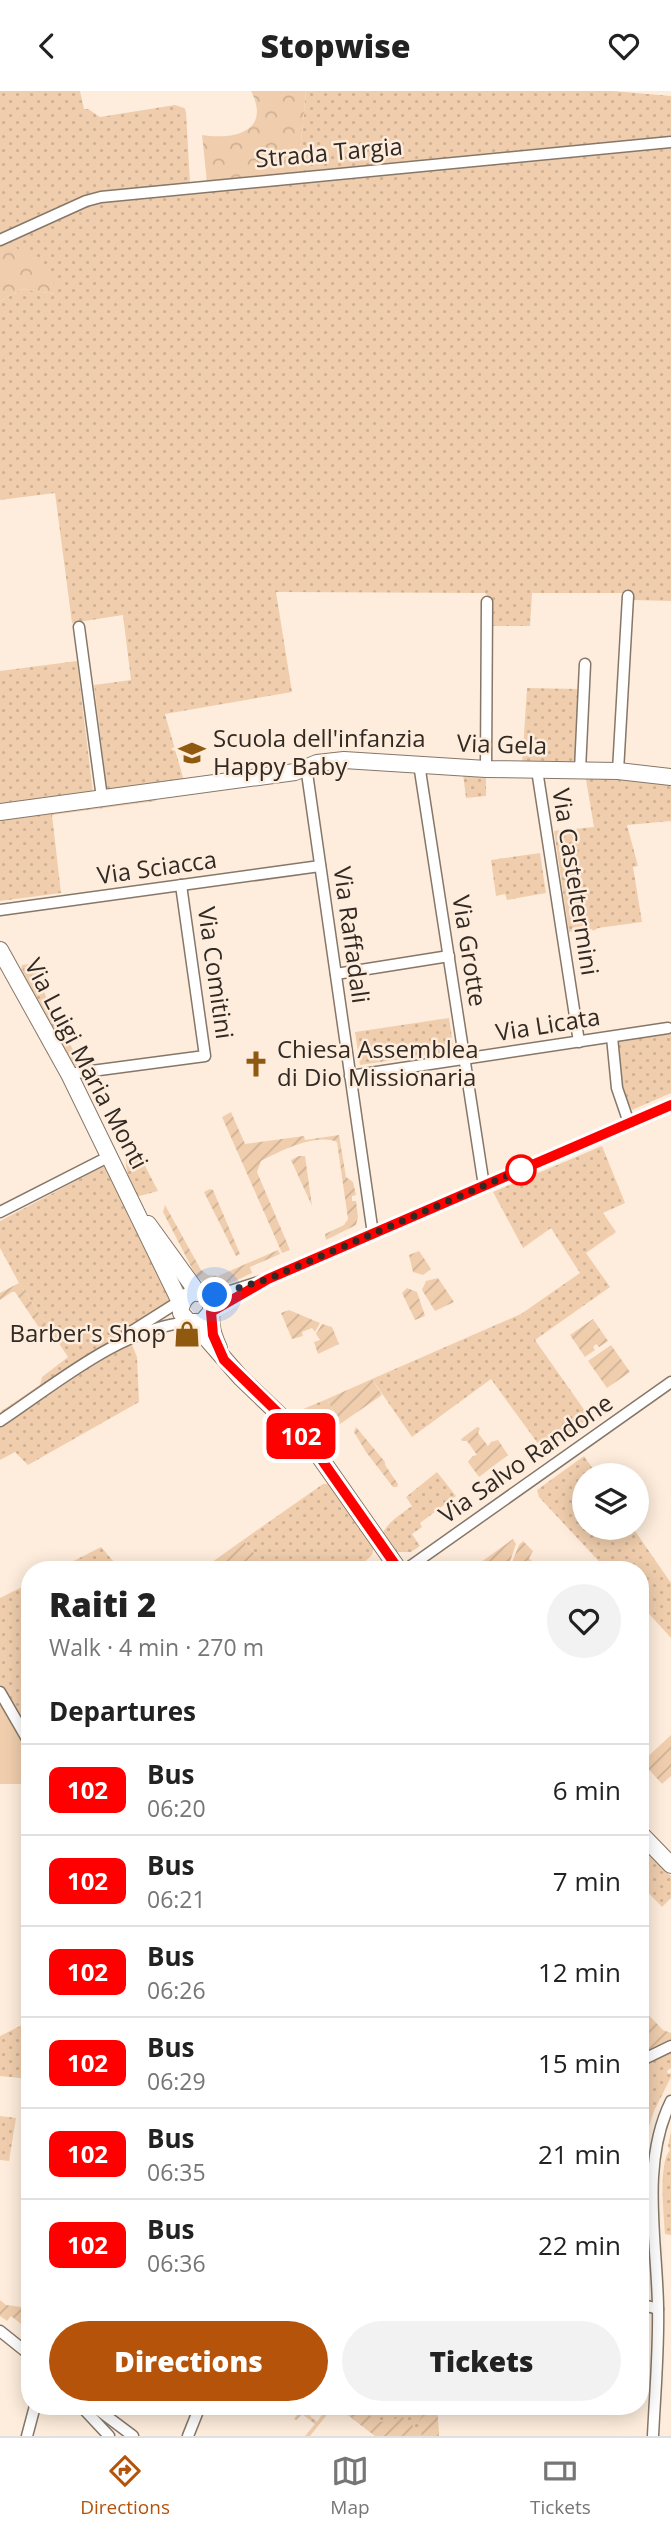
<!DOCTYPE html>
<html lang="en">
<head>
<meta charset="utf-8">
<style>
  body { margin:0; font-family:"Open Sans",sans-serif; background:#f2f2f2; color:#222; height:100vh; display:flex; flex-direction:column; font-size:26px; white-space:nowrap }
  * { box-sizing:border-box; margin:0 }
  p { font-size:23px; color:#767676 }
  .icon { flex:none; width:38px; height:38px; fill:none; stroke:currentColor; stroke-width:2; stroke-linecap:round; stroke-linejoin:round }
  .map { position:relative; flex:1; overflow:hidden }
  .details { position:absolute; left:21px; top:1470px; width:628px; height:854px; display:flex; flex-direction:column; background:#fff; border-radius:28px; box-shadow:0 4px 18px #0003 }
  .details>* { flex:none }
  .badge { padding:0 14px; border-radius:10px; font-size:24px; line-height:46px }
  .tools { position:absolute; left:572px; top:1372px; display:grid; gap:14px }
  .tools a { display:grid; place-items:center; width:77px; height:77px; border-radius:50%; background:#fff; box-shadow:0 4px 18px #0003; font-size:35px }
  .you { position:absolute; width:35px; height:35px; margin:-18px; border:5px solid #fff; border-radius:50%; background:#1a73e8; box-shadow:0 0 0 10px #1a73e833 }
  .map>.badge { position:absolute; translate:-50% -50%; box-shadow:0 0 0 4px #fff }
  h2 { padding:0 28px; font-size:26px; line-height:63px }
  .round { display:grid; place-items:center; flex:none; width:74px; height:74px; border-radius:37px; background:#f2f2f2 }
  .head { display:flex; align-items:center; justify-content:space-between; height:119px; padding:0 28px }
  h1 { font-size:33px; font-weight:800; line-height:52px }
  .cta { display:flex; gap:14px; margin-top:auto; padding:14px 28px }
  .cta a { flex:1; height:80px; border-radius:42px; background:#b45309; color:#fff; font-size:28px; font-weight:800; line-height:80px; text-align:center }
  .cta a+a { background:#f2f2f2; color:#222 }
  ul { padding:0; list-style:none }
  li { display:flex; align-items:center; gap:21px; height:91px; padding:0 28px; border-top:2px solid #e0e0e0 }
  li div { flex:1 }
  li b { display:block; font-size:26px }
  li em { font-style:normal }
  li .badge { min-width:77px; font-weight:700; text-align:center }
  header { display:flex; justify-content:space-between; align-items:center; height:91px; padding:0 28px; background:#fff; font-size:32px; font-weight:800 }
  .dock { display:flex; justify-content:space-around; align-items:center; height:98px; border-top:2px solid #e0e0e0; background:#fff; font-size:19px; color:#767676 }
  .dock a { display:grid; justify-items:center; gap:4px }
  .dock .selected { color:#b45309 }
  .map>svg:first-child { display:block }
  .grass { fill:url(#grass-dots) }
  .forest { fill:url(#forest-crowns) }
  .garden { fill:url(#garden-furrows) }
  .pitch { fill:#f0cead }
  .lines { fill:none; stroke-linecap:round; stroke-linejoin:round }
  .street-casing { stroke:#867768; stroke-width:13 }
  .secondary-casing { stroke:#867768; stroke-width:18 }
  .street { stroke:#fff; stroke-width:10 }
  .secondary { stroke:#fff; stroke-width:16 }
  .line-casing { stroke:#fff; stroke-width:16 }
  .line { stroke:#f00; stroke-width:10 }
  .walk { stroke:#312a24; stroke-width:7; stroke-dasharray:0 12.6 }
  .stop-dot { fill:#fff; stroke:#f00; stroke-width:3.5 }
  .labels { text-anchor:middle; stroke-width:5; stroke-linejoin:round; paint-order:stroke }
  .street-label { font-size:24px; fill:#312a24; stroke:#feeddc }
  .poi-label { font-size:24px; fill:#312a24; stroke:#feeddc; text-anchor:start }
</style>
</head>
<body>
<header><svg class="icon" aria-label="back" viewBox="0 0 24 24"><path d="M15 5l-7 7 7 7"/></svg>Stopwise<svg class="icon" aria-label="heart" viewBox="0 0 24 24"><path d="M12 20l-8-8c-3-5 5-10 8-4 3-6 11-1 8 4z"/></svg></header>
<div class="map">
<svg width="671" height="2345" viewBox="0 0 671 2345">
  <defs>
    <pattern id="grass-dots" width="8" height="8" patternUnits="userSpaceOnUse" patternTransform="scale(1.75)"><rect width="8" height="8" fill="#f0cead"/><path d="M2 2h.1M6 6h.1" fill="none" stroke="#ceb195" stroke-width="1.8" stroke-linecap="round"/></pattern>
    <pattern id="forest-crowns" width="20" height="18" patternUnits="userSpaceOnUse" patternTransform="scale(1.75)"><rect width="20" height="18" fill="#f0cead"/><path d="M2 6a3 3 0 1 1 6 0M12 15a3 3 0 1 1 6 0" fill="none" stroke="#ceb195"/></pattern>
    <pattern id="garden-furrows" width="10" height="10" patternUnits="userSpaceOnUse" patternTransform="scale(1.75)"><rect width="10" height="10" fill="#f0cead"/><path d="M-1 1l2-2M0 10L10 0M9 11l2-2" fill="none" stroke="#ceb195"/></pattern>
  </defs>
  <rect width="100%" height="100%" fill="#feeddc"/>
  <!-- grass -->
  <g class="grass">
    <polygon points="0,0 80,0 84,18 88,18 100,26 175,14 184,17 186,21 190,92 110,101 0,147"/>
    <polygon points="306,0 613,0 671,5 671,47 298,82"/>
    <polygon points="671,55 671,510 632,509 632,502 532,502 530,535 490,535 489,506 485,502 276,501 292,601 165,623 184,690 111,700 107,698 94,594 131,589 123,524 72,532 55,402 0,409 0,210 22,198 55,203 3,151 87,112"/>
    <polygon points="77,570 93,702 0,715 0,580"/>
    <polygon points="527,597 580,598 575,675 522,674"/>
    <polygon points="488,681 489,686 486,687 486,705 466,707 463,683"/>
    <polygon points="585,683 671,690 671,730 627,734 638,775 633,776 642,831 598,837 593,840 592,838 569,841 554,740 594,736"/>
    <polygon points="154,704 156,710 52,724 61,802 0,810 0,725"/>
    <polygon points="540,762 546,802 507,809 505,803 496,805 491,769"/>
    <polygon points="35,872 47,909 82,976 73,974 20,883 22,874"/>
    <polygon points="449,927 454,960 360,974 355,941"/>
    <polygon points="671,943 671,1002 632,1019 619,997 619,950"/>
    <polygon points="602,1055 625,1112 603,1122 616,1141 586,1162 610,1196 535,1249 590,1327 551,1353 555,1359 547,1365 491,1288 412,1346 372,1288 521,1223 580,1182 551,1137 523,1157 493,1101"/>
    <path d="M127 1060 133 1069 141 1067 158 1100 136 1106C130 1090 123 1077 127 1060Z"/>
    <polygon points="106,1074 172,1210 0,1324 0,1321 40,1294 42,1286 68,1266 19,1192 0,1157 0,1130"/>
    <polygon points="130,1249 137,1266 139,1311 28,1374 15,1361 0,1369 0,1337"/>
    <polygon points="327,1308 340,1333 315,1350 289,1324"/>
    <polygon points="584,1365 597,1384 584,1384 584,1437 633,1437 671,1492 671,1547 641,1514 640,1479 607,1479 539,1406 537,1399"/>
    <path d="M437 1381 456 1405 420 1432 422 1436 412 1443 420 1455 411 1461H398L397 1464 382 1443C389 1430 401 1423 412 1415L406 1406Z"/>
    <polygon points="323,1393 330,1393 374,1456 372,1464 356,1479 268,1479 243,1449"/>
    <polygon points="101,1456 121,1479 56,1479"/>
    <polygon points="30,1492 30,1645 0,1593 0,1507"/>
    <polygon points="640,1752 671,1785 671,1807 662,1816 641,1794"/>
    <polygon points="30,1930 30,1939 25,1941 30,1957 30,1988 0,1985 0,1945"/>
    <polygon points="671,1959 671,1977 667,1980 668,1983 671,1982 671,1986 654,2020 643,2054 645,2058 641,2097 647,2195 645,2200 641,2201 641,1973"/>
    <polygon points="0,2025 16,2027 9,2070 0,2069"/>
    <path d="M671 2040V2144L665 2143C664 2123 658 2073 670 2059L668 2055Z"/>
    <polygon points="336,2315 437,2315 439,2345 375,2345"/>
  </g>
  <!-- forest -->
  <g class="forest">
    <path d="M251 0H306L298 82 207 91 202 44C233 49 272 41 251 0Z"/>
    <path d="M3 151C24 160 57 176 55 203L22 198 0 210V154Z"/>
  </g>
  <!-- garden -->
  <g class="garden">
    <path d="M231 1021 245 1053 304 1045 305 1049 339 1044 346 1086 353 1091 356 1104 352 1105V1110H356L358 1126 356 1134 326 1149 325 1143 344 1134 348 1128 337 1051C316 1042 280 1060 261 1070L257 1081 290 1159 282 1162 222 1026Z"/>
    <polygon points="299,1065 305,1065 312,1115 291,1069"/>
    <polygon points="210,1098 213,1099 240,1163 236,1165 204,1101"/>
    <path d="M165 1114 201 1179 208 1184 218 1185 278 1159 280 1163 250 1176 252 1182C232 1191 212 1205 195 1183L163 1121Z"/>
    <polygon points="419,1160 431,1178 423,1184 413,1181 409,1164"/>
    <polygon points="438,1187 454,1211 435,1220 422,1199 426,1190"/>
    <polygon points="19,1192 50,1239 40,1238 15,1201 12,1201 0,1209 0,1202"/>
    <polygon points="407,1197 417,1201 425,1225 415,1229 402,1202"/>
    <polygon points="289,1219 320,1232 315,1241 312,1237 302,1241 303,1245 292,1248 281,1222"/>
    <polygon points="593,1228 608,1250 599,1256 596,1253 593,1256 595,1259 585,1266 570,1244"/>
    <polygon points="322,1233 332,1236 339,1253 318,1263 314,1251 320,1249 316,1243"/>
    <polygon points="611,1254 630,1281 607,1297 588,1270"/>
    <polygon points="372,1288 382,1304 340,1333 327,1308"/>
    <polygon points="356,1336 385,1371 385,1374 398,1393 397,1396 393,1396 366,1361 354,1341"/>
    <polygon points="477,1336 480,1337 478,1342 488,1355 491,1351 498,1349 508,1364 479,1386 468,1371 473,1365 477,1364 467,1350 462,1350 461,1348"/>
    <polygon points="513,1448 516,1453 507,1479 486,1476 481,1471"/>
    <polygon points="243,1449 268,1479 201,1479"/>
    <polygon points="523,1450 533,1460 529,1467 540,1479 516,1479 511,1474 519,1454"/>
    <polygon points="671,1644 671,1685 662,1693 642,1671"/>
    <polygon points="640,1915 663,1939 671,1942 671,1952 647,1964 641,1957"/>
    <polygon points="0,2209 6,2214 30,2217 30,2240 11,2225 7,2230 0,2225"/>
    <polygon points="299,2315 311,2323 310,2325 317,2331 323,2322 316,2317 313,2320 307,2315 354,2315 381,2331 402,2326 412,2333 416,2345 375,2345 342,2319 329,2321 310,2345 305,2345 315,2333 302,2323 296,2329 294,2328 299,2321"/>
    <polygon points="424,2315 437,2315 439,2345 422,2345 418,2331 423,2324"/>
  </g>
  <!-- pitch -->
  <polygon class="pitch" points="0,1611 30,1663 30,1693 0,1693"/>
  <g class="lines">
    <!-- street casing -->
    <g class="street-casing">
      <g id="street">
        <polyline points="0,149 86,110 101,106 671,51"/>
        <polyline points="79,536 102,707"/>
        <polyline points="419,673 484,1095"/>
        <polyline points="306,675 373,1143"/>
        <polyline points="486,678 487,511"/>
        <polyline points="537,679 579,951"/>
        <polyline points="580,679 585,573"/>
        <polyline points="618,680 628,505"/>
        <polyline points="0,819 320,775"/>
        <polyline points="336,883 449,865"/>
        <polyline points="612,946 617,997 629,1032"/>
        <polyline points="69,983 205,965 181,794"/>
        <polyline points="350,985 668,937"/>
        <polyline points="0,1121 110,1065"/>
        <polyline points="202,1203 221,1203 268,1188 671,1014"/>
        <polyline points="211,1221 241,1203"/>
        <polyline points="126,1244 183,1208"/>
        <path d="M0 1330C56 1293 121 1237 189 1231"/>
        <polyline points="405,1479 671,1291"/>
        <polyline points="0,1601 30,1653"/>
        <polyline points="640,1970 671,1955"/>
        <polyline points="640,2213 658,2218"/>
        <polyline points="0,2240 30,2264"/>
        <polyline points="81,2315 109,2345"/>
        <polyline points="93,2315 133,2345"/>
        <polyline points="27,2345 35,2315"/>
        <polyline points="188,2345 200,2315"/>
        <path d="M653 2345C655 2302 659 2259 658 2216 657 2149 640 2073 671 2010"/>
      </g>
    </g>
    <!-- secondary casing -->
    <g class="secondary-casing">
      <g id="secondary">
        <polyline points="0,721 295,681 317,672 344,669 486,678 618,680 671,686"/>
        <polyline points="0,859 69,983 181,1213"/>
        <polyline points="148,1133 198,1202"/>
        <path d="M210 1222 202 1231H189L181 1222C179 1206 199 1192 209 1209 213 1216 210 1228 212 1236 213 1244 216 1250 219 1257"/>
        <polyline points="193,1232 241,1287 312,1355 399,1479"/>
        <polyline points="640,1742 671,1774"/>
      </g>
    </g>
    <!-- street -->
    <use href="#street" class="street"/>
    <!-- secondary -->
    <use href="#secondary" class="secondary"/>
  </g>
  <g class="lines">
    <!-- line casing -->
    <g class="line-casing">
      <polyline id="line" points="399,1479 312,1355 224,1269 213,1244 211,1221 268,1188 671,1014"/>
    </g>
    <!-- line -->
    <use href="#line" class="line"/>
    <!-- walk -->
    <polyline class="walk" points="215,1204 268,1188 532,1074 521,1079"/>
  </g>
  <!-- icons -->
  <defs>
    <g id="school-bare" transform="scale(2.1)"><path d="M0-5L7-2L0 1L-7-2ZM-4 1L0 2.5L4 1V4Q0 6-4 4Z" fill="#905910" stroke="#feeddc" stroke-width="2.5" paint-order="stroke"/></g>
    <g id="church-bare" transform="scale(2.1)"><path d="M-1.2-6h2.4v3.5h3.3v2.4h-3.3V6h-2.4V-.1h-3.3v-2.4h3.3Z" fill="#905910" stroke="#feeddc" stroke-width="2.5" paint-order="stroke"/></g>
    <g id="shop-bare" transform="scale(2.1)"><path d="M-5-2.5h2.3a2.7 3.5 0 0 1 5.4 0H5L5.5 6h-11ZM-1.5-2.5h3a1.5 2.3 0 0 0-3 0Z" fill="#905910" stroke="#feeddc" stroke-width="2.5" paint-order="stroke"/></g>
  </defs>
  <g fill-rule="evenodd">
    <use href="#school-bare" x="192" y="662"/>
    <use href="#church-bare" x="256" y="973"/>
    <use href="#shop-bare" x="187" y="1243"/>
  </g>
  <!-- markers -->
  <circle class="stop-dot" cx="521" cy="1079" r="14"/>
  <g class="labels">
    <!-- street labels -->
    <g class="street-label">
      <text transform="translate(329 62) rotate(-5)" y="8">Strada Targia</text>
      <text transform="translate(502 654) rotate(2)" y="8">Via Gela</text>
      <text transform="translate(157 777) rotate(-8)" y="8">Via Sciacca</text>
      <text transform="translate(575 791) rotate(81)" y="8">Via Casteltermini</text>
      <text transform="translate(351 844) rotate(82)" y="8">Via Raffadali</text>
      <text transform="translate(469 860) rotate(81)" y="8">Via Grotte</text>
      <text transform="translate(215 882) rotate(82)" y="8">Via Comitini</text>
      <text transform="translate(548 934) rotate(-9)" y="8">Via Licata</text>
      <text transform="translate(86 973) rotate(62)" y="8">Via Luigi Maria Monti</text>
      <text transform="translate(526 1368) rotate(-35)" y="8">Via Salvo Randone</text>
    </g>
    <!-- poi labels -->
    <g class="poi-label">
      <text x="213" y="656">Scuola dell'infanzia<tspan x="213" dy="28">Happy Baby</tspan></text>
      <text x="277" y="967">Chiesa Assemblea<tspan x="277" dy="28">di Dio Missionaria</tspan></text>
      <text x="166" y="1251" text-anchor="end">Barber's Shop</text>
    </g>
  </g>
</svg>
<div class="tools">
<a><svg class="icon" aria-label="layers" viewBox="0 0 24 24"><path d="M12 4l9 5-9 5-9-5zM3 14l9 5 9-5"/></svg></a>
</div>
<div class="you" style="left:215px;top:1204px"></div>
<b class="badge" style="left:301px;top:1345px;background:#f00;color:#fff">102</b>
<section class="details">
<div class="head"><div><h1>Raiti 2</h1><p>Walk · 4 min · 270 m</p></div><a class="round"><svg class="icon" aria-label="heart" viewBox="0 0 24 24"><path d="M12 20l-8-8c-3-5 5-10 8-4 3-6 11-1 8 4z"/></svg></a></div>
<h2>Departures</h2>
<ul>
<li><span class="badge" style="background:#f00;color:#fff">102</span><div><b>Bus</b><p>06:20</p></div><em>6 min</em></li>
<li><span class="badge" style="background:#f00;color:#fff">102</span><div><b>Bus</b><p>06:21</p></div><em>7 min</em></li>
<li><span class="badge" style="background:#f00;color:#fff">102</span><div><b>Bus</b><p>06:26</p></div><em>12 min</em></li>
<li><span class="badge" style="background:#f00;color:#fff">102</span><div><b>Bus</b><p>06:29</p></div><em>15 min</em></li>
<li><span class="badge" style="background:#f00;color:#fff">102</span><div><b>Bus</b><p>06:35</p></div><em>21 min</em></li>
<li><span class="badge" style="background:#f00;color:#fff">102</span><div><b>Bus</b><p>06:36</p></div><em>22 min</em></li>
</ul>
<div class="cta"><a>Directions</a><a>Tickets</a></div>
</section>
</div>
<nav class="dock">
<a class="selected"><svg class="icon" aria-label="directions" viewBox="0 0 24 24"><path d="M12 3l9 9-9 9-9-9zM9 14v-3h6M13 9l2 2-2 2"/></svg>Directions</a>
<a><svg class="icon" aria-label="map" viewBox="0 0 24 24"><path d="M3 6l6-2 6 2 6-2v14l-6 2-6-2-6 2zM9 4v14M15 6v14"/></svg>Map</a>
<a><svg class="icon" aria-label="tickets" viewBox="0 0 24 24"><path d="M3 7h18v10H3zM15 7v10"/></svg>Tickets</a>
</nav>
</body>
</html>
